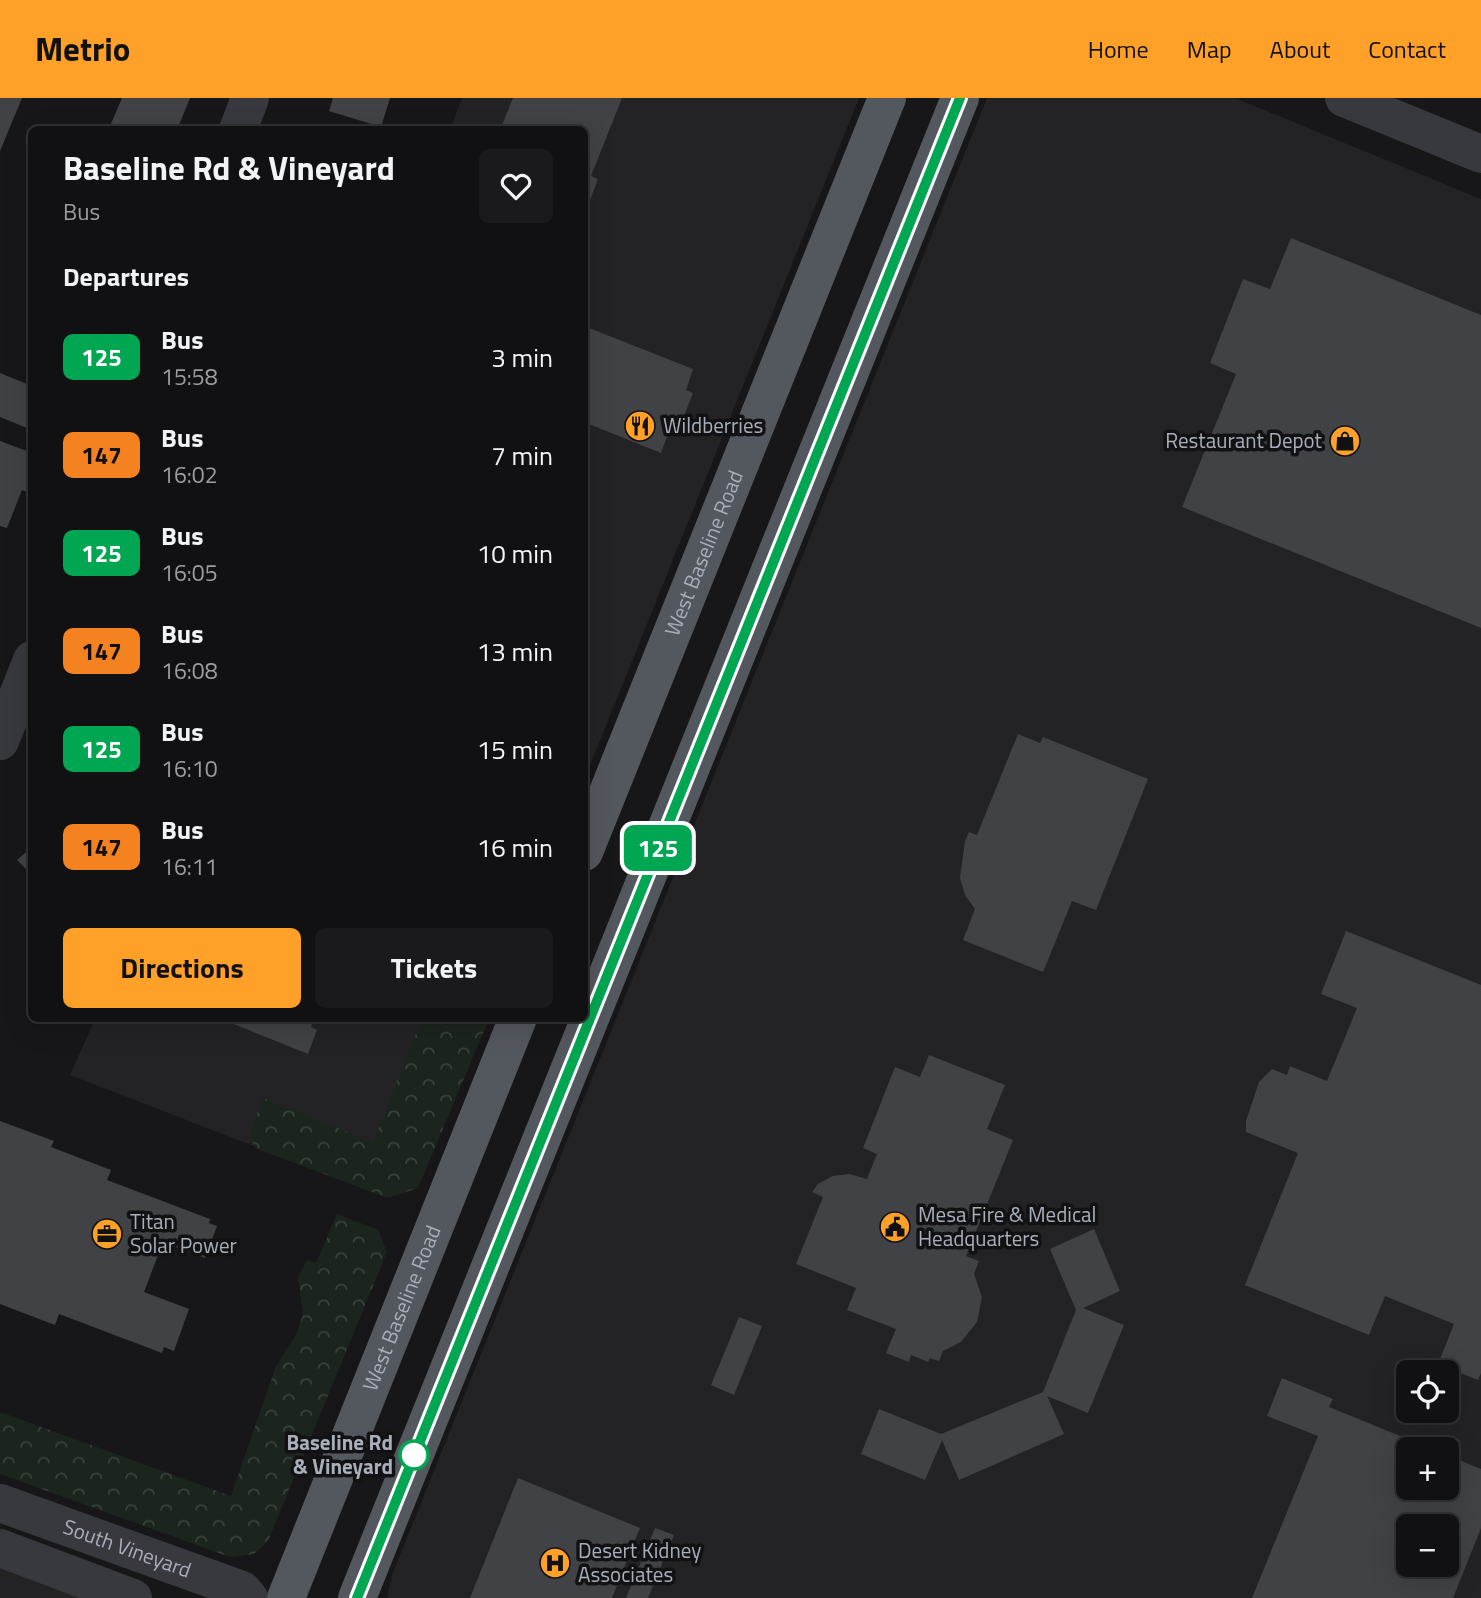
<!DOCTYPE html>
<html lang="en">
<head>
<meta charset="utf-8">
<style>
  body { margin:0; font-family:"Titillium Web",sans-serif; background:#1a1a1c; color:#f1f3f6; height:100vh; display:flex; flex-direction:column; font-size:26px; white-space:nowrap }
  * { box-sizing:border-box; margin:0 }
  p { font-size:23px; color:#9c9da0 }
  .icon { flex:none; width:38px; height:38px; fill:none; stroke:currentColor; stroke-width:2; stroke-linecap:round; stroke-linejoin:round }
  .map { position:relative; flex:1; overflow:hidden }
  .drawer { position:absolute; left:28px; top:28px; width:560px; height:896px; display:flex; flex-direction:column; background:#111113; border-radius:10px; box-shadow:0 7px 28px #0002,0 0 0 2px #303133 }
  .drawer>* { flex:none }
  .badge { padding:0 14px; border-radius:10px; font-size:24px; line-height:46px }
  .fabs { position:absolute; left:1396px; top:1262px; display:grid; gap:14px }
  .fabs a { display:grid; place-items:center; width:63px; height:63px; border-radius:10px; background:#111113; box-shadow:0 7px 28px #0002,0 0 0 2px #303133; font-size:35px }
  .map>.badge { position:absolute; translate:-50% -50%; box-shadow:0 0 0 4px #fff }
  h2 { padding:0 35px; font-size:26px; line-height:63px }
  .round { display:grid; place-items:center; flex:none; width:74px; height:74px; border-radius:10px; background:#1a1a1c }
  .headline { display:flex; align-items:center; justify-content:space-between; height:119px; padding:0 35px }
  h1 { font-size:33px; font-weight:700; line-height:52px }
  .button { display:flex; gap:14px; margin-top:auto; padding:14px 35px }
  .button a { flex:1; height:80px; border-radius:10px; background:#ffa129; color:#111; font-size:28px; font-weight:700; line-height:80px; text-align:center }
  .button a+a { background:#1a1a1c; color:#f1f3f6 }
  ul { padding:0; list-style:none }
  li { display:flex; align-items:center; gap:21px; height:98px; padding:0 35px }
  li div { flex:1 }
  li b { display:block; font-size:26px }
  li em { font-style:normal }
  li .badge { min-width:77px; font-weight:700; text-align:center }
  header { display:flex; align-items:center; gap:42px; box-sizing:border-box; height:98px; padding:0 35px; background:#ffa129; color:#111 }
  header strong { font-size:33px }
  nav { display:flex; gap:38px; margin-inline-start:auto; font-size:24px }
  .map>svg:first-child { display:block }
  .built { fill:#232326; fill-rule:evenodd }
  .forest { fill:url(#forest-crowns) }
  .building { fill:#414246; fill-rule:evenodd }
  .lines { fill:none; stroke-linecap:round; stroke-linejoin:round }
  .minor { stroke:#38393f; stroke-width:38 }
  .major { stroke:#53575e; stroke-width:38 }
  .line-casing { stroke:#fff; stroke-width:16 }
  .line { stroke:#00a651; stroke-width:10 }
  .stop-dot { fill:#fff; stroke:#00a651; stroke-width:3.5 }
  .labels { text-anchor:middle; stroke-width:7; stroke-linejoin:round; paint-order:stroke }
  .poi-label { font-size:21px; fill:#a8afba; stroke:#121214; text-anchor:start }
  .street-label { font-size:21px; fill:#a8afba; stroke:#121214 }
  .stop-label { font-size:21px; font-weight:bold; fill:#a8afba; stroke:#121214; text-anchor:end }
</style>
</head>
<body>
<header>
<strong>Metrio</strong>
<nav><a>Home</a><a>Map</a><a>About</a><a>Contact</a></nav>
</header>
<div class="map">
<svg width="1481" height="1500" viewBox="0 0 1481 1500">
  <defs>
    <pattern id="forest-crowns" width="20" height="18" patternUnits="userSpaceOnUse" patternTransform="scale(1.75)"><rect width="20" height="18" fill="#1c251d"/><path d="M2 6a3 3 0 1 1 6 0M12 15a3 3 0 1 1 6 0" fill="none" stroke="#3a423c"/></pattern>
  </defs>
  <rect width="100%" height="100%" fill="#171719"/>
  <!-- built -->
  <g class="built">
    <polygon points="462,0 859,0 585,680 584,32 450,32"/>
    <path d="M987 0H1235L1481 101V1500H387L392 1477ZM1409 1274H1447V1312H1409ZM1409 1351H1447V1390H1409ZM1409 1428H1447V1466H1409Z"/>
    <polygon points="95,921 487,921 388,1100 70,977"/>
    <polygon points="0,1461 103,1500 0,1500"/>
  </g>
  <!-- forest -->
  <g class="forest">
    <polygon points="422,920 489,921 418,1090 388,1100 255,1050 249,1037 263,1000 373,1044"/>
    <polygon points="337,1116 378,1132 387,1154 268,1443 254,1456 230,1459 0,1376 0,1314 231,1398 276,1268 296,1237 303,1216 298,1179 307,1162 316,1165"/>
  </g>
  <!-- building -->
  <g class="building">
    <polygon points="0,0 22,0 0,53"/>
    <polygon points="122,0 190,0 177,32 118,32 110,28"/>
    <polygon points="333,0 390,0 381,29 329,13"/>
    <polygon points="513,0 622,0 591,78 598,81 585,115 584,32 500,32"/>
    <polygon points="1291,140 1481,217 1481,530 1182,409 1236,276 1210,265 1243,181 1270,191"/>
    <polygon points="584,228 693,271 686,292 693,295 679,331 671,328 661,355 584,324"/>
    <polygon points="0,275 27,286 32,276 32,332 0,319"/>
    <polygon points="0,343 32,355 32,396 22,392 7,430 0,428"/>
    <polygon points="1018,636 1040,645 1043,639 1148,681 1096,812 1072,803 1043,874 963,842 975,811 965,797 960,780 965,743 969,734 977,737"/>
    <polygon points="32,749 32,777 17,762"/>
    <polygon points="1346,833 1481,887 1481,1275 1478,1282 1438,1266 1454,1226 1385,1198 1369,1237 1245,1187 1298,1055 1246,1034 1246,1023 1259,984 1272,971 1287,977 1290,968 1327,983 1357,910 1321,896"/>
    <polygon points="219,920 314,920 311,929 317,932 308,956"/>
    <polygon points="929,957 1005,987 987,1031 1013,1042 966,1158 979,1163 974,1176 982,1199 977,1224 961,1244 943,1253 939,1263 930,1260 928,1264 911,1257 909,1264 886,1255 896,1231 847,1212 856,1190 796,1166 823,1099 812,1094 818,1086 833,1078 849,1076 867,1081 877,1056 863,1050 895,969 920,979"/>
    <polygon points="0,1023 54,1043 51,1049 111,1072 107,1082 210,1121 209,1125 217,1128 205,1160 163,1144 144,1194 189,1211 174,1253 164,1249 162,1255 59,1216 55,1227 0,1206"/>
    <polygon points="1094,1131 1120,1193 1083,1210 1124,1227 1088,1315 1047,1298 1064,1336 959,1382 942,1342 925,1382 861,1356 879,1311 941,1336 1043,1294 1076,1212 1050,1151"/>
    <polygon points="739,1219 762,1228 734,1297 711,1287"/>
    <path d="M1282 1280 1333 1301 1329 1309 1432 1351H1409V1390H1447V1357L1481 1371V1430L1453 1500H1252L1318 1338 1267 1318ZM1409 1428H1447V1466H1409Z"/>
    <polygon points="518,1380 640,1430 612,1500 470,1500"/>
    <polygon points="655,1430 674,1437 648,1500 626,1500"/>
  </g>
  <g class="lines">
    <!-- minor -->
    <g class="minor">
      <polyline points="1344,0 1481,56"/>
      <polyline points="238,32 250,0"/>
      <polyline points="0,643 32,562"/>
      <path id="s1" d="M0 1405 242 1492 249 1500"/>
      <polyline points="0,1450 133,1500"/>
    </g>
    <!-- major -->
    <g class="major">
      <path id="s2" d="M584 754 887 0"/>
      <path id="s3" d="M286 1500 518 920"/>
      <polyline points="357,1500 960,0"/>
    </g>
  </g>
  <g class="lines">
    <!-- line casing -->
    <g class="line-casing">
      <polyline id="line" points="357,1500 960,0"/>
    </g>
    <!-- line -->
    <use href="#line" class="line"/>
  </g>
  <!-- icons -->
  <defs>
    <g id="restaurant-disc" transform="scale(1.575)"><circle r="9.5" fill="#ffa129" stroke="#121214"/><path d="M-5-6h1v4h1v-4h1v4h1v-4h1v5L-1.5 .5V6h-2V.5L-5-1ZM5-6V6H3V1.5H1.5Q1.5-4 5-6Z" fill="#111"/></g>
    <g id="shop-disc" transform="scale(1.575)"><circle r="9.5" fill="#ffa129" stroke="#121214"/><path d="M-5-2.5h2.3a2.7 3.5 0 0 1 5.4 0H5L5.5 6h-11ZM-1.5-2.5h3a1.5 2.3 0 0 0-3 0Z" fill="#111"/></g>
    <g id="civic-disc" transform="scale(1.575)"><circle r="9.5" fill="#ffa129" stroke="#121214"/><path d="M-.6-6.5H3V-4.5H.6V-3L4-1V1h2V6H-6V1h2V-1L-.6-3ZM-1.2 2.5V6h2.4V2.5Z" fill="#111"/></g>
    <g id="office-disc" transform="scale(1.575)"><circle r="9.5" fill="#ffa129" stroke="#121214"/><path d="M-6-3h4V-5.5h4V-3h4V5H-6ZM-1-4.5V-3h2v-1.5ZM-6 0V1H6V0Z" fill="#111"/></g>
    <g id="hospital-disc" transform="scale(1.575)"><circle r="9.5" fill="#ffa129" stroke="#121214"/><path d="M-5-5h3v3.5h4V-5h3V5h-3V1.5h-4V5h-3Z" fill="#111"/></g>
  </defs>
  <g fill-rule="evenodd">
    <use href="#restaurant-disc" x="640" y="328"/>
    <use href="#shop-disc" x="1345" y="343"/>
    <use href="#civic-disc" x="895" y="1129"/>
    <use href="#office-disc" x="107" y="1136"/>
    <use href="#hospital-disc" x="555" y="1465"/>
  </g>
  <!-- markers -->
  <circle class="stop-dot" cx="414" cy="1357" r="14"/>
  <g class="labels">
    <!-- poi labels -->
    <g class="poi-label">
      <text x="663" y="335">Wildberries</text>
      <text x="1322" y="350" text-anchor="end">Restaurant Depot</text>
      <text x="918" y="1124">Mesa Fire &amp; Medical<tspan x="918" dy="24">Headquarters</tspan></text>
      <text x="130" y="1131">Titan<tspan x="130" dy="24">Solar Power</tspan></text>
      <text x="578" y="1460">Desert Kidney<tspan x="578" dy="24">Associates</tspan></text>
    </g>
    <!-- street labels -->
    <g class="street-label">
      <text dy="7" stroke="none"><textPath href="#s2" startOffset="322">West Baseline Road</textPath></text>
      <text dy="7" stroke="none"><textPath href="#s3" startOffset="312">West Baseline Road</textPath></text>
      <text dy="7" stroke="none"><textPath href="#s1" startOffset="135">South Vineyard</textPath></text>
    </g>
    <!-- stop labels -->
    <g class="stop-label">
      <text x="393" y="1352">Baseline Rd<tspan x="393" dy="24">&amp; Vineyard</tspan></text>
    </g>
  </g>
</svg>
<div class="fabs">
<a><svg class="icon" aria-label="locate" viewBox="0 0 24 24"><circle cx="12" cy="12" r="6"/><path d="M12 2v4M12 18v4M2 12h4M18 12h4"/></svg></a>
<a>+</a>
<a>−</a>
</div>
<b class="badge" style="left:658px;top:750px;background:#00a651;color:#fff">125</b>
<section class="drawer">
<div class="headline"><div><h1>Baseline Rd &amp; Vineyard</h1><p>Bus</p></div><a class="round"><svg class="icon" aria-label="heart" viewBox="0 0 24 24"><path d="M12 20l-8-8c-3-5 5-10 8-4 3-6 11-1 8 4z"/></svg></a></div>
<h2>Departures</h2>
<ul>
<li><span class="badge" style="background:#00a651;color:#fff">125</span><div><b>Bus</b><p>15:58</p></div><em>3 min</em></li>
<li><span class="badge" style="background:#f58220;color:#111">147</span><div><b>Bus</b><p>16:02</p></div><em>7 min</em></li>
<li><span class="badge" style="background:#00a651;color:#fff">125</span><div><b>Bus</b><p>16:05</p></div><em>10 min</em></li>
<li><span class="badge" style="background:#f58220;color:#111">147</span><div><b>Bus</b><p>16:08</p></div><em>13 min</em></li>
<li><span class="badge" style="background:#00a651;color:#fff">125</span><div><b>Bus</b><p>16:10</p></div><em>15 min</em></li>
<li><span class="badge" style="background:#f58220;color:#111">147</span><div><b>Bus</b><p>16:11</p></div><em>16 min</em></li>
</ul>
<div class="button"><a>Directions</a><a>Tickets</a></div>
</section>
</div>
</body>
</html>
